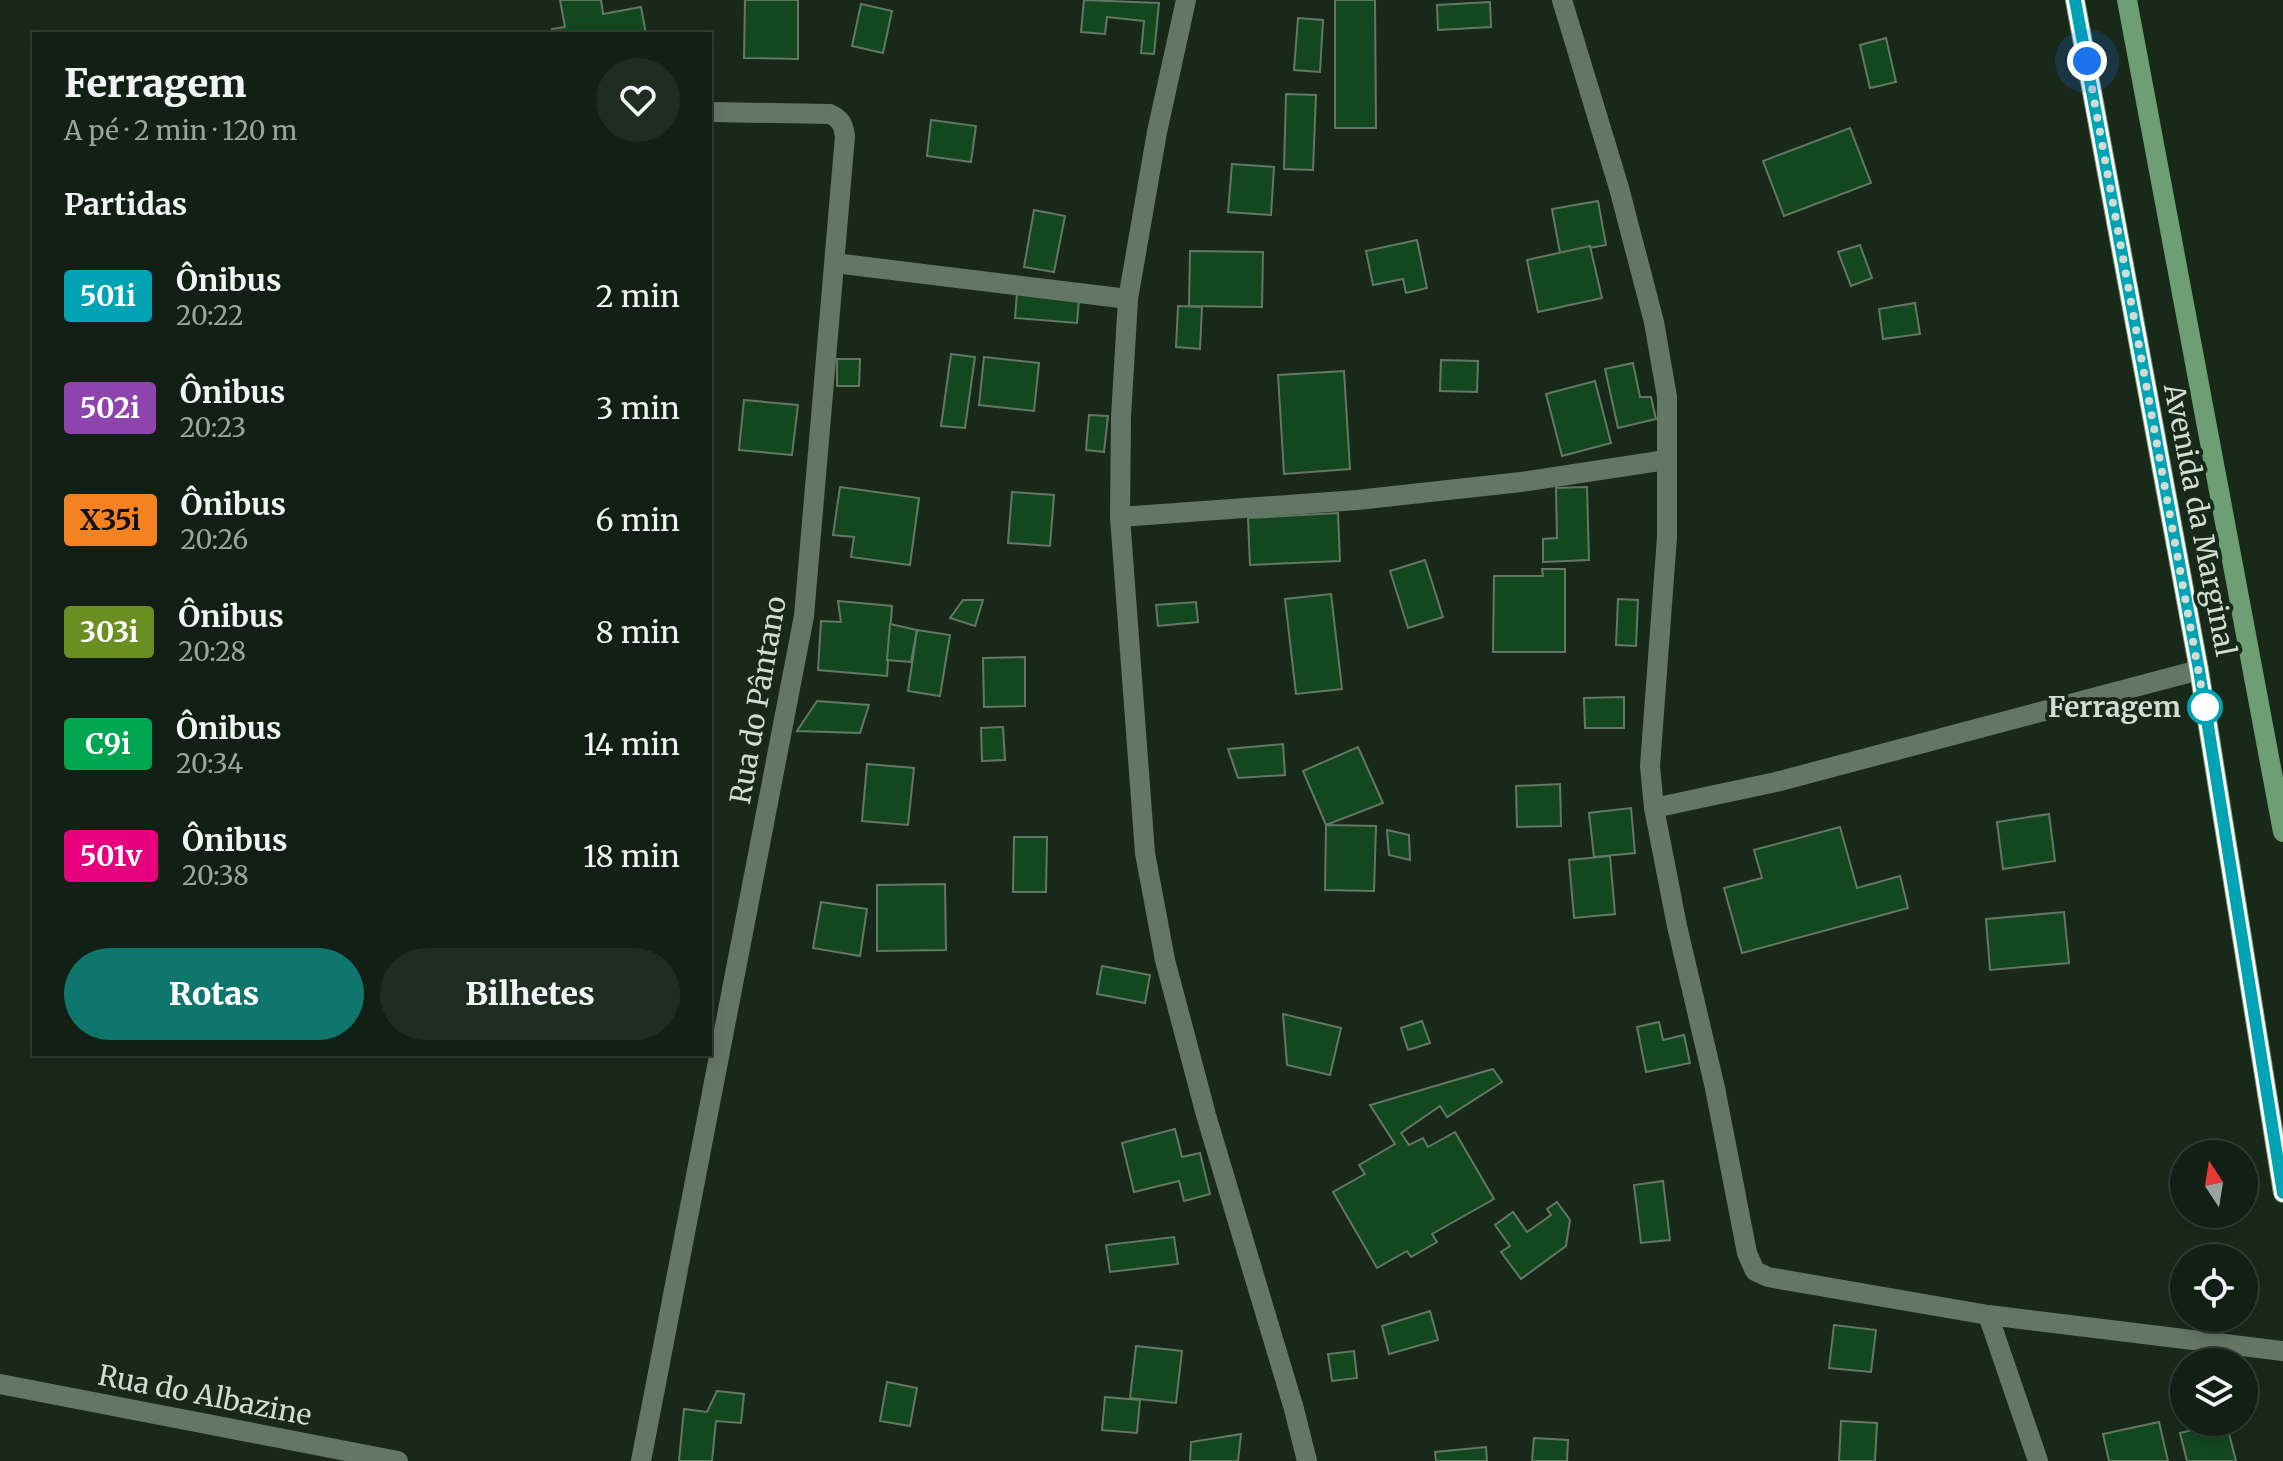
<!DOCTYPE html>
<html lang="pt">
<head>
<meta charset="utf-8">
<style>
  body { margin:0; font-family:Merriweather,serif; background:#1f2c22; color:#f1f3f6; height:100vh; display:flex; flex-direction:column; font-size:30px; white-space:nowrap }
  * { box-sizing:border-box; margin:0 }
  p { font-size:26px; color:#9ca2a0 }
  .icon { flex:none; width:44px; height:44px; fill:none; stroke:currentColor; stroke-width:2; stroke-linecap:round; stroke-linejoin:round }
  .map { position:relative; flex:1; overflow:hidden }
  .panel { position:absolute; left:32px; top:32px; width:680px; height:1024px; display:flex; flex-direction:column; background:#121f14; border-radius:0px; box-shadow:0 4px 12px #0003,0 0 0 2px #313d34 }
  .panel>* { flex:none }
  .badge { padding:0 16px; border-radius:6px; font-size:28px; line-height:52px }
  .needle { width:52px; rotate:348deg }
  .buttons { position:absolute; left:2170px; top:1140px; display:grid; gap:16px }
  .buttons a { display:grid; place-items:center; width:88px; height:88px; border-radius:50%; background:#121f14; box-shadow:0 4px 12px #0003,0 0 0 2px #313d34; font-size:40px }
  .you { position:absolute; width:40px; height:40px; margin:-20px; border:6px solid #fff; border-radius:50%; background:#1a73e8; box-shadow:0 0 0 12px #1a73e833 }
  .map>.badge { position:absolute; translate:-50% -50%; box-shadow:0 0 0 4px #fff }
  h2 { padding:0 32px; font-size:30px; line-height:72px }
  .round { display:grid; place-items:center; flex:none; width:84px; height:84px; border-radius:42px; background:#1f2c22 }
  .summary { display:flex; align-items:center; justify-content:space-between; height:136px; padding:0 32px }
  h1 { font-size:38px; font-weight:800; line-height:60px }
  .cta { display:flex; gap:16px; margin-top:auto; padding:16px 32px }
  .cta a { flex:1; height:92px; border-radius:48px; background:#0f766e; color:#fff; font-size:32px; font-weight:800; line-height:92px; text-align:center }
  .cta a+a { background:#1f2c22; color:#f1f3f6 }
  ul { padding:0; list-style:none }
  li { display:flex; align-items:center; gap:24px; height:112px; padding:0 32px }
  li div { flex:1 }
  li b { display:block; font-size:30px }
  li em { font-style:normal }
  li .badge { min-width:88px; font-weight:700; text-align:center }
  .map>svg:first-child { display:block }
  .building { fill:#13471e; stroke:#647765; stroke-width:2 }
  .lines { fill:none; stroke-linecap:round; stroke-linejoin:round }
  .street { stroke:#647765; stroke-width:20 }
  .primary { stroke:#6e9f74; stroke-width:20 }
  .line-casing { stroke:#fff; stroke-width:18 }
  .line { stroke:#00a3b4; stroke-width:12 }
  .walk { stroke:#d1dcd2; stroke-width:8; stroke-dasharray:0 14.4 }
  .stop-dot { fill:#fff; stroke:#00a3b4; stroke-width:4 }
  .labels { text-anchor:middle; stroke-width:8; stroke-linejoin:round; paint-order:stroke }
  .street-label { font-size:28px; fill:#d1dcd2; stroke:#18291a }
  .stop-label { font-size:28px; font-weight:bold; fill:#d1dcd2; stroke:#18291a; text-anchor:end }
</style>
</head>
<body>
<div class="map">
<svg width="2283" height="1461" viewBox="0 0 2283 1461">
  <rect width="100%" height="100%" fill="#18291a"/>
  <!-- building -->
  <g class="building">
    <polygon points="560,0 601,0 603,14 641,7 646,34 553,34 552,29 565,27"/>
    <polygon points="745,0 798,0 798,59 744,58"/>
    <polygon points="1084,0 1159,3 1154,54 1141,53 1144,21 1107,17 1105,34 1081,32"/>
    <polygon points="1335,0 1375,0 1376,128 1335,128"/>
    <polygon points="1490,2 1491,27 1438,30 1437,5"/>
    <polygon points="861,4 892,11 883,53 852,46"/>
    <polygon points="1298,18 1323,20 1320,72 1294,70"/>
    <polygon points="1886,38 1896,82 1870,88 1860,45"/>
    <polygon points="1286,94 1316,95 1313,170 1284,169"/>
    <polygon points="931,120 976,126 971,162 927,156"/>
    <polygon points="1850,128 1871,183 1784,216 1763,161"/>
    <polygon points="1232,164 1274,167 1271,215 1228,212"/>
    <polygon points="1598,201 1606,245 1560,253 1552,209"/>
    <polygon points="1034,210 1065,216 1054,272 1024,267"/>
    <polygon points="1417,240 1427,288 1406,293 1403,279 1373,285 1366,251"/>
    <polygon points="1860,245 1872,278 1851,286 1838,252"/>
    <polygon points="1590,246 1602,298 1538,312 1527,260"/>
    <polygon points="1190,251 1263,252 1262,307 1189,306"/>
    <polygon points="1017,293 1079,299 1077,323 1015,318"/>
    <polygon points="1915,303 1920,334 1883,339 1879,309"/>
    <polygon points="1178,306 1202,307 1200,349 1176,347"/>
    <polygon points="951,354 975,357 965,428 941,426"/>
    <polygon points="984,357 1039,363 1034,411 979,405"/>
    <polygon points="837,359 860,359 859,386 837,386"/>
    <polygon points="1441,360 1478,361 1477,392 1440,391"/>
    <polygon points="1633,363 1640,397 1651,397 1656,419 1618,428 1605,369"/>
    <polygon points="1344,371 1350,469 1284,474 1278,375"/>
    <polygon points="1595,381 1611,443 1562,456 1546,394"/>
    <polygon points="744,400 798,405 792,455 739,450"/>
    <polygon points="1089,415 1108,416 1104,452 1086,450"/>
    <polygon points="840,487 919,498 910,565 851,557 854,537 833,535"/>
    <polygon points="1587,487 1589,560 1543,562 1543,539 1557,538 1556,488"/>
    <polygon points="1012,492 1054,495 1050,546 1008,543"/>
    <polygon points="1338,513 1340,561 1250,565 1248,518"/>
    <polygon points="1425,560 1443,617 1408,628 1390,571"/>
    <polygon points="1542,569 1565,569 1565,652 1493,652 1494,576 1543,576"/>
    <polygon points="1331,594 1342,689 1296,694 1285,599"/>
    <polygon points="1618,599 1638,600 1636,646 1616,645"/>
    <polygon points="963,600 983,600 975,626 950,618"/>
    <polygon points="838,601 892,606 887,676 818,670 821,621 841,622"/>
    <polygon points="1196,602 1198,622 1158,626 1156,605"/>
    <polygon points="890,624 917,630 911,662 887,660"/>
    <polygon points="917,630 950,635 940,696 908,691"/>
    <polygon points="1025,657 1025,706 984,707 983,658"/>
    <polygon points="1624,697 1624,728 1585,728 1584,698"/>
    <polygon points="817,701 869,705 860,733 797,731"/>
    <polygon points="1003,727 1005,760 982,761 981,728"/>
    <polygon points="1283,744 1285,775 1238,778 1228,749"/>
    <polygon points="1358,747 1383,803 1326,825 1303,771"/>
    <polygon points="867,764 914,768 908,825 862,821"/>
    <polygon points="1560,784 1561,826 1517,827 1516,786"/>
    <polygon points="1631,808 1635,853 1594,857 1589,813"/>
    <polygon points="2049,814 2055,861 2003,869 1997,822"/>
    <polygon points="1326,825 1376,826 1374,891 1325,890"/>
    <polygon points="1840,827 1857,888 1900,876 1908,908 1742,953 1724,888 1762,878 1754,850"/>
    <polygon points="1387,830 1409,835 1410,860 1389,855"/>
    <polygon points="1014,837 1047,837 1046,892 1013,892"/>
    <polygon points="1610,856 1615,914 1574,918 1569,860"/>
    <polygon points="945,884 946,950 877,951 877,885"/>
    <polygon points="821,902 867,909 860,956 813,948"/>
    <polygon points="2064,912 2069,963 1990,970 1986,919"/>
    <polygon points="1102,966 1150,975 1145,1003 1097,994"/>
    <polygon points="1283,1014 1341,1028 1330,1075 1287,1065"/>
    <polygon points="1422,1021 1430,1043 1408,1050 1401,1028"/>
    <polygon points="1659,1022 1663,1040 1684,1035 1690,1063 1646,1072 1637,1027"/>
    <polygon points="1493,1069 1502,1082 1447,1117 1440,1106 1401,1133 1409,1145 1423,1138 1428,1147 1455,1132 1494,1199 1432,1234 1437,1242 1411,1257 1407,1251 1377,1268 1333,1192 1365,1174 1359,1165 1395,1144 1370,1105"/>
    <polygon points="1175,1129 1182,1157 1200,1153 1210,1194 1184,1201 1179,1181 1134,1192 1122,1143"/>
    <polygon points="1663,1181 1670,1240 1641,1243 1634,1185"/>
    <polygon points="1557,1202 1570,1220 1566,1246 1521,1279 1501,1252 1510,1246 1495,1225 1513,1212 1527,1232 1551,1215 1547,1209"/>
    <polygon points="1174,1237 1178,1264 1110,1272 1106,1245"/>
    <polygon points="1430,1311 1438,1340 1389,1354 1382,1326"/>
    <polygon points="1834,1325 1876,1330 1871,1372 1829,1368"/>
    <polygon points="1136,1346 1182,1351 1176,1403 1130,1398"/>
    <polygon points="1354,1351 1357,1378 1332,1381 1328,1354"/>
    <polygon points="887,1382 917,1388 910,1426 880,1421"/>
    <polygon points="717,1391 744,1394 741,1423 716,1421 712,1461 679,1461 684,1409 707,1412"/>
    <polygon points="1105,1397 1140,1400 1137,1433 1102,1430"/>
    <polygon points="1841,1421 1877,1423 1875,1461 1839,1461"/>
    <polygon points="2159,1422 2168,1461 2109,1461 2103,1434"/>
    <polygon points="2226,1422 2236,1461 2187,1461 2180,1433"/>
    <polygon points="1241,1434 1238,1461 1190,1461 1191,1442"/>
    <polygon points="1534,1438 1568,1440 1567,1461 1532,1461"/>
    <polygon points="1486,1447 1487,1461 1436,1461 1435,1452"/>
  </g>
  <g class="lines">
    <!-- street -->
    <g class="street">
      <polyline points="1186,0 1157,132 1128,299 1121,417 1120,517 1145,853 1165,960 1206,1115 1294,1409 1307,1461"/>
      <polyline points="1562,0 1619,188 1654,322 1667,397 1667,537 1650,766 1654,808 1677,926 1715,1088 1747,1253 1755,1271 1768,1277 1988,1315 2283,1351"/>
      <polyline points="835,263 1128,299"/>
      <polyline points="1120,517 1357,500 1521,482 1666,460"/>
      <polyline points="1654,808 1776,782 2199,670"/>
      <polyline points="1988,1315 2038,1461"/>
      <polyline points="0,1384 398,1461"/>
      <path d="M641 1461 804 616 845 136C843 124 841 119 830 114L710 112"/>
    </g>
    <!-- primary -->
    <g class="primary">
      <polyline points="2075,0 2199,670 2283,1193"/>
      <polyline points="2127,0 2283,832"/>
    </g>
  </g>
  <g class="lines">
    <!-- line casing -->
    <g class="line-casing">
      <polyline id="line" points="2075,0 2199,670 2283,1193"/>
    </g>
    <!-- line -->
    <use href="#line" class="line"/>
    <!-- walk -->
    <polyline class="walk" points="2087,61 2205,707"/>
  </g>
  <!-- markers -->
  <circle class="stop-dot" cx="2205" cy="707" r="16"/>
  <g class="labels">
    <!-- street labels -->
    <g class="street-label">
      <text transform="translate(2200 520) rotate(79)" y="10">Avenida da Marginal</text>
      <text transform="translate(758 700) rotate(-80)" y="10">Rua do Pântano</text>
      <text transform="translate(205 1395) rotate(11)" y="10">Rua do Albazine</text>
    </g>
    <!-- stop labels -->
    <g class="stop-label">
      <text x="2181" y="717">Ferragem</text>
    </g>
  </g>
</svg>
<div class="buttons">
<a><svg class="needle" viewBox="-14 -14 28 28"><path d="M0-13l5 13h-10z" fill="#e53935"/><path d="M0 13l5-13h-10z" fill="#9ca2a0"/></svg></a>
<a><svg class="icon" aria-label="locate" viewBox="0 0 24 24"><circle cx="12" cy="12" r="6"/><path d="M12 2v4M12 18v4M2 12h4M18 12h4"/></svg></a>
<a><svg class="icon" aria-label="layers" viewBox="0 0 24 24"><path d="M12 4l9 5-9 5-9-5zM3 14l9 5 9-5"/></svg></a>
</div>
<div class="you" style="left:2087px;top:61px"></div>
<section class="panel">
<div class="summary"><div><h1>Ferragem</h1><p>A pé · 2 min · 120 m</p></div><a class="round"><svg class="icon" aria-label="heart" viewBox="0 0 24 24"><path d="M12 20l-8-8c-3-5 5-10 8-4 3-6 11-1 8 4z"/></svg></a></div>
<h2>Partidas</h2>
<ul>
<li><span class="badge" style="background:#00a3b4;color:#fff">501i</span><div><b>Ônibus</b><p>20:22</p></div><em>2 min</em></li>
<li><span class="badge" style="background:#8e44ad;color:#fff">502i</span><div><b>Ônibus</b><p>20:23</p></div><em>3 min</em></li>
<li><span class="badge" style="background:#f58220;color:#111">X35i</span><div><b>Ônibus</b><p>20:26</p></div><em>6 min</em></li>
<li><span class="badge" style="background:#6b8e23;color:#fff">303i</span><div><b>Ônibus</b><p>20:28</p></div><em>8 min</em></li>
<li><span class="badge" style="background:#00a651;color:#fff">C9i</span><div><b>Ônibus</b><p>20:34</p></div><em>14 min</em></li>
<li><span class="badge" style="background:#e6007e;color:#fff">501v</span><div><b>Ônibus</b><p>20:38</p></div><em>18 min</em></li>
</ul>
<div class="cta"><a>Rotas</a><a>Bilhetes</a></div>
</section>
</div>
</body>
</html>
